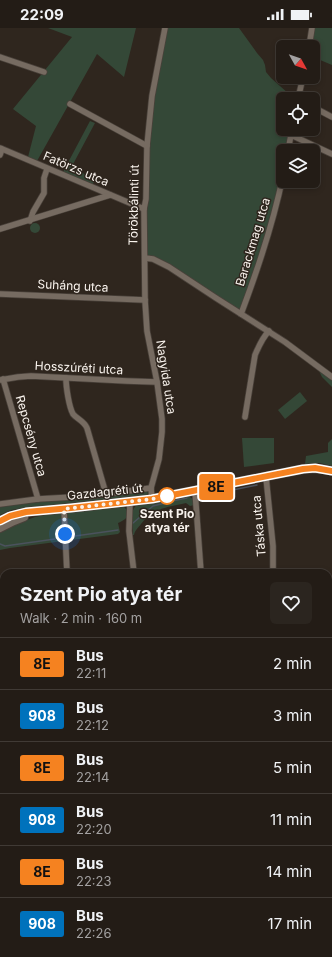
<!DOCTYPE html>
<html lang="en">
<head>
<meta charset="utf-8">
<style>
  body { margin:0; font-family:Inter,sans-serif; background:#2b251f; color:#f1f3f6; height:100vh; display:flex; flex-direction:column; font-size:15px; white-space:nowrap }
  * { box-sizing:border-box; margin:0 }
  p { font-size:13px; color:#a3a1a1 }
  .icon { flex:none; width:22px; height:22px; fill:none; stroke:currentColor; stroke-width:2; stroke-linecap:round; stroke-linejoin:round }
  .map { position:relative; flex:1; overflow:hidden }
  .drawer { position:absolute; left:0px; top:541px; width:332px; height:388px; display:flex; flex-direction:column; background:#231c16; border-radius:12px 12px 0 0; box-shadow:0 2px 6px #0003,0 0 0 1px #403a35 }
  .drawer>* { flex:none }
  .badge { padding:0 8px; border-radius:3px; font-size:14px; line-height:26px }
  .needle { width:26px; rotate:130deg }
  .fabs { position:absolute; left:276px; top:12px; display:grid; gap:8px }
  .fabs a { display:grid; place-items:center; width:44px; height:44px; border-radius:6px; background:#231c16; box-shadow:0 2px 6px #0003,0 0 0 1px #403a35; font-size:20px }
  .you { position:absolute; width:20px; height:20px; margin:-10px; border:3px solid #fff; border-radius:50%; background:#1a73e8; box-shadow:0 0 0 6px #1a73e833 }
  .map>.badge { position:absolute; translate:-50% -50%; box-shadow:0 0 0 2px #fff }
  .round { display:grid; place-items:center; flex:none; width:42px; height:42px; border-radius:6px; background:#2b251f }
  .summary { display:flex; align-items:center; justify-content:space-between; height:68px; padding:0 20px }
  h1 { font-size:19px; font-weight:700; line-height:30px }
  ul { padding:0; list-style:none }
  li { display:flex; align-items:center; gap:12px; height:52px; padding:0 20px; border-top:1px solid #403a35 }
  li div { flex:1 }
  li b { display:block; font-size:15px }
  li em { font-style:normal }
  li .badge { min-width:44px; font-weight:700; text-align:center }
  .status { display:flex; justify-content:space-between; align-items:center; height:28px; padding:0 20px; background:#231c16; direction:ltr }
  .status svg { height:11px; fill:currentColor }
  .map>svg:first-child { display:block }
  .green { fill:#344837 }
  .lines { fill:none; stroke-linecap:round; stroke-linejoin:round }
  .stream { stroke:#4b525d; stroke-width:1.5 }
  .street-casing { stroke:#49413a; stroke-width:7 }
  .secondary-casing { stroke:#49413a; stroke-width:10 }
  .street { stroke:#766b61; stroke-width:5.5 }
  .secondary { stroke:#766b61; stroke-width:8 }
  .line-casing { stroke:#fff; stroke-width:9 }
  .line { stroke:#f58220; stroke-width:6 }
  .walk { stroke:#f9f3ed; stroke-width:4; stroke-dasharray:0 7.2 }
  .stop-dot { fill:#fff; stroke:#f58220; stroke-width:2 }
  .labels { text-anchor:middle; stroke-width:3; stroke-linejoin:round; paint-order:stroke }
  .street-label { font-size:12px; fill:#f9f3ed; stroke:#2f261e }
  .stop-label { font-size:12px; font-weight:bold; fill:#f9f3ed; stroke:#2f261e }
</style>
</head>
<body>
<div class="status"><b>22:09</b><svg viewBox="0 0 49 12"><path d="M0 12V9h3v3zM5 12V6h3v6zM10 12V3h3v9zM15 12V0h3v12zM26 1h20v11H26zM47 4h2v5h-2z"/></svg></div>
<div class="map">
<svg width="332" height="929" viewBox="0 0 332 929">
  <rect width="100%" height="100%" fill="#2f261e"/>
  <!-- green -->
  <g class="green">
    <polygon points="48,0 136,0 124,49 97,26 37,133 28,129 36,98 13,81 72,9"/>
    <polygon points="165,0 239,0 257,25 263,32 265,37 266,44 271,50 289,66 297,71 283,71 283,101 292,101 288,123 283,123 283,148 279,167 241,286 164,236 145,230 147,118"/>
    <polygon points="310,0 332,0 332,37 313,29 313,19 306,19"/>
    <polygon points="90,93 95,95 71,140 96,151 92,157 63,144"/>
    <circle cx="35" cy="200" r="5"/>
    <polygon points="319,343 324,345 332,350 332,359 322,349"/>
    <polygon points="300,364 307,373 285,391 278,382"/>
    <polygon points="242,410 274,410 274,435 244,439"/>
    <polygon points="332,411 332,438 320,435 305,436 306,428 328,424 328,415"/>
    <polygon points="147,463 148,465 147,467 24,480 11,482 0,487 0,477"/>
    <path d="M188 468 193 471 194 477 190 478 186 475C166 480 155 479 141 496 138 500 135 502 134 507H133C133 496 128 483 138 476Z"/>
    <path d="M124 479C133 487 125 492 118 495L120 504 118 506 10 520 0 522V504L13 497 35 489 45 487Z"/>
  </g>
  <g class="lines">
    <!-- stream -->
    <g class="stream">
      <polyline points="203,468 257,457"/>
      <polyline points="172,473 187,470"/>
      <polyline points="133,495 153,478 169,474"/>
      <polyline points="68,509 118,502"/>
      <polyline points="0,516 5,518 55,511"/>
    </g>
    <!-- street casing -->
    <g class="street-casing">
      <g id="street">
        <polyline points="309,19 312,0"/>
        <polyline points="0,29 44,44"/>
        <polyline points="298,71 303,49"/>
        <polyline points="70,76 147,118"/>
        <polyline points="313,79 332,89"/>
        <polyline points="291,107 332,126"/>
        <polyline points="0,120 144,181"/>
        <polyline points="288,123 292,101"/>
        <polyline points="0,127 2,121"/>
        <polyline points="30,193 33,184 44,165 44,150 47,141"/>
        <polyline points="0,201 110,167"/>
        <polyline points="145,230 153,231 169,239 216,270 285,314 332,349"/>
        <polyline points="0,266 145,272"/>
        <path d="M241 286C258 241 273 196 283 148"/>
        <path d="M66 350C66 359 69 379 73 386 77 391 84 393 87 400L106 466"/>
        <polyline points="3,351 38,471"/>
        <polyline points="0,352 18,349 31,348 127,353 157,354"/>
        <path d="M245 389 255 327C259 318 262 310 269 303"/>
        <polyline points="266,449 273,518 273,545"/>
        <polyline points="195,463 201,545"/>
        <polyline points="152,471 151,460 159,431 162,404 162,391 157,354 147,303 145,272 144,181 146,171 147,118 152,68 165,0"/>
        <polyline points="130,474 129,503 134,545"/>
        <polyline points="0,476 38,471 91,468 151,460"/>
        <polyline points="64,481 67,545"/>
        <polyline points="328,668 332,669"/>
        <polyline points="0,745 4,743"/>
        <polyline points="328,764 332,765"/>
        <polyline points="0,783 4,783"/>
        <polyline points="328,830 332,831"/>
        <polyline points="0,860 2,879 0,881"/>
        <polyline points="0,891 4,890"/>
        <polyline points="176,925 176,929"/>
        <polyline points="195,925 202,929"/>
        <polyline points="98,929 99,925"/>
      </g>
    </g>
    <!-- secondary casing -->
    <g class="secondary-casing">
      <g id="secondary">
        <path d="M0 493 10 488 26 484 71 480 152 471 303 441C314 440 322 440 332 443"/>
        <polyline points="0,500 14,493 24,489"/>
        <polyline points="328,688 332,675"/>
        <polyline points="328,868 332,872"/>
      </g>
    </g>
    <!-- street -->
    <use href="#street" class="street"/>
    <!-- secondary -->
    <use href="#secondary" class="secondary"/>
  </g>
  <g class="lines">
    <!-- line casing -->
    <g class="line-casing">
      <polyline id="line" points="0,493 10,488 26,484 71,480 152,471 303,441 315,440 332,443"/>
    </g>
    <!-- line -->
    <use href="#line" class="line"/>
    <!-- walk -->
    <polyline class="walk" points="65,506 64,481 152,471 167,468"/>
  </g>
  <!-- markers -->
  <circle class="stop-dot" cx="167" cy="468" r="8"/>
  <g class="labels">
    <!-- street labels -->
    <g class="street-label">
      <text transform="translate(76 141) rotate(23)" y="4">Fatörzs utca</text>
      <text transform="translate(134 177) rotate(-89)" y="4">Törökbálinti út</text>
      <text transform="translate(253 214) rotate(-73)" y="4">Barackmag utca</text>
      <text transform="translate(73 258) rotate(3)" y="4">Suháng utca</text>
      <text transform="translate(79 340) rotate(3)" y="4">Hosszúréti utca</text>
      <text transform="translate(166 349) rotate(81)" y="4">Nagyida utca</text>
      <text transform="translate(31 408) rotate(74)" y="4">Repcsény utca</text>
      <text transform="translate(105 464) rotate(-6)" y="4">Gazdagréti út</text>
      <text transform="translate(259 498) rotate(-95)" y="4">Táska utca</text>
    </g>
    <!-- stop labels -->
    <g class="stop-label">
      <text x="167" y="490">Szent Pio<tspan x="167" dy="14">atya tér</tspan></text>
    </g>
  </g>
</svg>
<div class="fabs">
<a><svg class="needle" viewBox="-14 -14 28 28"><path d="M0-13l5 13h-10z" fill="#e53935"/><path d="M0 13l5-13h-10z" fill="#a3a1a1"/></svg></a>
<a><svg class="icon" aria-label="locate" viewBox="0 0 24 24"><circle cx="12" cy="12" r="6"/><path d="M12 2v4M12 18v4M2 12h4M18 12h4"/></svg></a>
<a><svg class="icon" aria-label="layers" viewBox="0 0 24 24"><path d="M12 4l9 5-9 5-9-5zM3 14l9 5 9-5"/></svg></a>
</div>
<div class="you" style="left:65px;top:506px"></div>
<b class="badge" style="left:216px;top:459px;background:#f58220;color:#111">8E</b>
<section class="drawer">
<div class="summary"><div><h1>Szent Pio atya tér</h1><p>Walk · 2 min · 160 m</p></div><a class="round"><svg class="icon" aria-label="heart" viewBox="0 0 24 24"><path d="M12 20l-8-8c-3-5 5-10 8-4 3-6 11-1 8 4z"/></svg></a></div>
<ul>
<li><span class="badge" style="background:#f58220;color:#111">8E</span><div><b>Bus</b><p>22:11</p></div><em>2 min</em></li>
<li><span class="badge" style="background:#0072bc;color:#fff">908</span><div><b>Bus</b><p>22:12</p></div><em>3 min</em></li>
<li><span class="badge" style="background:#f58220;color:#111">8E</span><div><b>Bus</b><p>22:14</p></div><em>5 min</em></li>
<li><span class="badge" style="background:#0072bc;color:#fff">908</span><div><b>Bus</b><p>22:20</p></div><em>11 min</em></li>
<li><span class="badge" style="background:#f58220;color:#111">8E</span><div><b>Bus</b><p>22:23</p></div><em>14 min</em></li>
<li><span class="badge" style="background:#0072bc;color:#fff">908</span><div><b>Bus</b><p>22:26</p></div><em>17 min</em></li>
</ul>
</section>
</div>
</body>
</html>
